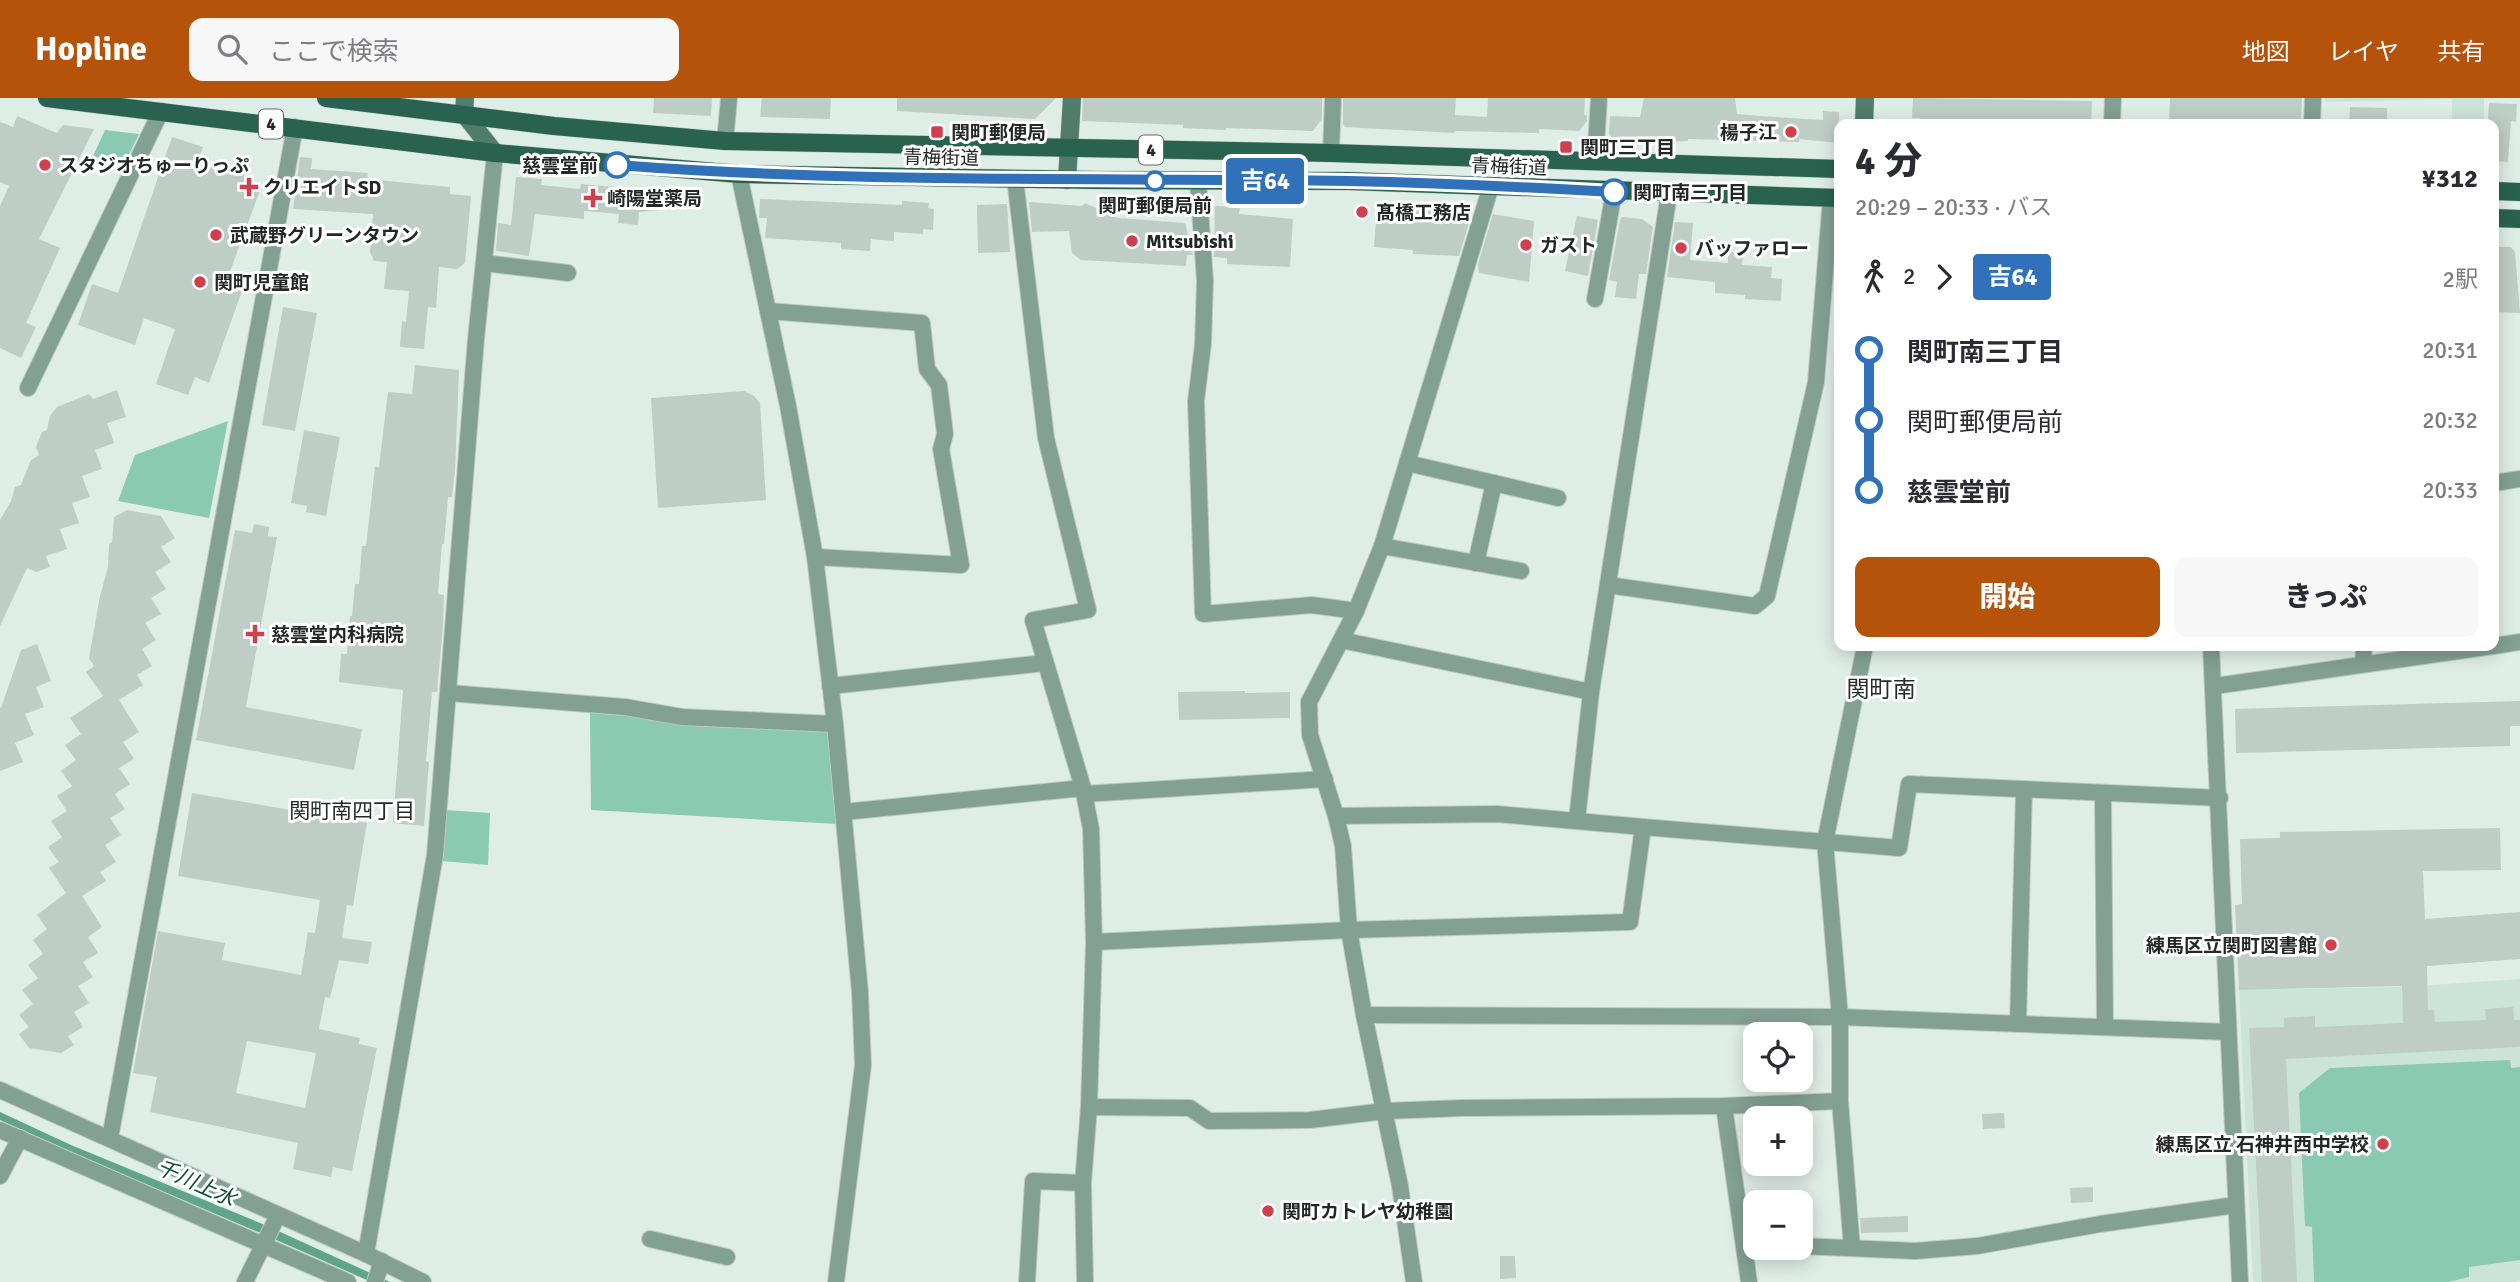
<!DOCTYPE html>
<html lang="ja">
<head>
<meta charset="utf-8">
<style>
  body { margin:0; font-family:Signika,"Noto Sans JP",sans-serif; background:#f7f7f7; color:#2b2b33; height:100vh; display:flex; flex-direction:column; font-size:26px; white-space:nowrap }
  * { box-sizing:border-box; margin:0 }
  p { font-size:23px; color:#7c7c81 }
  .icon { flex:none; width:38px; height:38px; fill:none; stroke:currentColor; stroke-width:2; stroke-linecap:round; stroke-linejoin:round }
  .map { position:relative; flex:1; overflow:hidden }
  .details { position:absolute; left:1834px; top:21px; width:665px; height:532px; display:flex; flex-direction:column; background:#fff; border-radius:14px; box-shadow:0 4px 18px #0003 }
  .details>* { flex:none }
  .badge { padding:0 14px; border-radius:5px; font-size:24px; line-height:46px }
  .fabs { position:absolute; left:1743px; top:924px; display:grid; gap:14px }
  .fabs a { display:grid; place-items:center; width:70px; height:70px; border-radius:14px; background:#fff; box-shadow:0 4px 18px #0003; font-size:35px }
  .map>.badge { position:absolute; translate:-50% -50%; box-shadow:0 0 0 4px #fff }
  .legs { display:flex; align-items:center; gap:10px; height:77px; padding:0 21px; font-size:23px }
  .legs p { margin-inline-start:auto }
  .head { display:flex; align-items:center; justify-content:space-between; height:119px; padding:0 21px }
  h1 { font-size:38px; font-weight:800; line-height:52px }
  .button { display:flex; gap:14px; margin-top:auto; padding:14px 21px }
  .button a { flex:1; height:80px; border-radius:14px; background:#b45309; color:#fff; font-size:28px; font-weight:800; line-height:80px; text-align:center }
  .button a+a { background:#f7f7f7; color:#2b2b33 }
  ul { padding:0 21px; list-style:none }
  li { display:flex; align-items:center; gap:24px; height:70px; font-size:26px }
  li i { display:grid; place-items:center; width:10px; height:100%; margin:0 9px; background:currentColor }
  li i::after { content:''; width:18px; height:18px; margin:-9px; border:5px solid; border-radius:50%; background:#fff }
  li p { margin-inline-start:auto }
  li:first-child i { background:linear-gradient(#0000 50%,currentColor 0) }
  li:last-child i { background:linear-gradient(currentColor 50%,#0000 0) }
  header { display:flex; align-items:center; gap:42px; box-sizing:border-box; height:98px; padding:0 35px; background:#b45309; color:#fff }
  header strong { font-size:33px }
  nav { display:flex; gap:38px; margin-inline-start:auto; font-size:24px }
  .search { width:490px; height:63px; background:#f7f7f7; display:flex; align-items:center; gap:18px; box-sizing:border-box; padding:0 24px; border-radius:14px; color:#7c7c81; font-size:26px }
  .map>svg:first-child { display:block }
  .built { fill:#cce3da }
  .green { fill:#8ac9b2 }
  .water { fill:#60a48c }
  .building { fill:#bfcdc7; fill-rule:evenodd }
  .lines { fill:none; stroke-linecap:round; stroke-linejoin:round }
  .street-casing { stroke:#bdcac4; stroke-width:18 }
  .secondary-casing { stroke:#bdcac4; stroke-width:19 }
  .primary-casing { stroke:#bdcac4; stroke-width:19 }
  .street { stroke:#83a094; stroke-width:16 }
  .secondary { stroke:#517c6c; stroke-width:18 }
  .primary { stroke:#2a6250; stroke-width:18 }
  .line-1-casing { stroke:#fff; stroke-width:16 }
  .line-1 { stroke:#3071b9; stroke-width:10 }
  .poi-dot { fill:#cf3f4e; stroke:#fff; stroke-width:2.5 }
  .stop-1-dot { fill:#fff; stroke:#3071b9; stroke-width:3.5 }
  .labels { text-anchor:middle; stroke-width:6; stroke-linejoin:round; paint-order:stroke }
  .shield { fill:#fff; stroke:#656867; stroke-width:2 }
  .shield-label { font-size:18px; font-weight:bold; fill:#232826 }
  .poi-label { font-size:19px; font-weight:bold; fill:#232826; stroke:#fff; text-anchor:start }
  .street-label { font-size:19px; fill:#232826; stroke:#fff }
  .stop-label { font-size:19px; font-weight:bold; fill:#232826; stroke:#fff; text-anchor:end }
  .neighbourhood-label { font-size:21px; fill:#222d28; stroke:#fff }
  .water-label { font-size:21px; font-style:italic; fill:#0e4837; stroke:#fff }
  .quarter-label { font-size:23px; fill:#222d28; stroke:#fff }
</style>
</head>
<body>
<header>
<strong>Hopline</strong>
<div class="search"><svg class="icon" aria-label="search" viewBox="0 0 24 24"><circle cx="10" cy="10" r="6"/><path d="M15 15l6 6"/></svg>ここで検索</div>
<nav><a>地図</a><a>レイヤ</a><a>共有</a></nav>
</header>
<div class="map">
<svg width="2520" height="1184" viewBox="0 0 2520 1184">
  <rect width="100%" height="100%" fill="#dfede7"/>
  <!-- built -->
  <g class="built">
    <polygon points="2325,0 2484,0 2484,26 2452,26 2452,1 2325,4"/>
    <polygon points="2520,881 2520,1182 2516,1184 2253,1184 2239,892 2402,889"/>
  </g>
  <!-- green -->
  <g class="green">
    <polygon points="105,32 139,36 122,71 89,67"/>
    <polygon points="228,323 209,420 118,403 135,357"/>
    <polygon points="590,615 828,633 837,726 591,712"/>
    <polygon points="445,712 490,715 488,767 442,763"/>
    <polygon points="2510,962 2511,970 2520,969 2520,1162 2469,1169 2469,1179 2448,1184 2314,1184 2312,1129 2305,1128 2299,995 2330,970"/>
  </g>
  <!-- water -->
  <path class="water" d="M0 1014 71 1047 265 1127 390 1184H371C248 1128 123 1078 0 1022Z"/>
  <!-- building -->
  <g class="building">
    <polygon points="654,0 712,0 711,18 653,15"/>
    <polygon points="762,0 831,0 830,21 760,19"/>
    <polygon points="897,0 1056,0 1035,21 897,13"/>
    <polygon points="1083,0 1322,0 1322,21 1313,33 1226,30 1226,32 1183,30 1183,27 1082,23"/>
    <polygon points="1343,0 1456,0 1455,17 1487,19 1488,0 1585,0 1584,17 1587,17 1587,23 1579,33 1539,31 1539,35 1455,33 1454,35 1345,29 1343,26"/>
    <polygon points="1644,0 1735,0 1737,16 1760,18 1823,22 1823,13 1839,14 1839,45 1799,41 1799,44 1688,41 1688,43 1667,44 1613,41 1609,36 1610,18 1640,19"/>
    <polygon points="1913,0 2092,3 2091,26 1920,26 1920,20 1912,20"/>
    <polygon points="2170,0 2302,0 2301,26 2169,26"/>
    <polygon points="2489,5 2517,6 2516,24 2511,23 2508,64 2494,63 2494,23 2488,22"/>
    <polygon points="2350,9 2387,10 2387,26 2349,26"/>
    <polygon points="17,18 57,35 63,27 94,31 39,141 60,150 26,225 36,229 21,260 0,250 0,108 9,88 0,84 0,24 13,29"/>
    <polygon points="172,39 203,49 197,65 229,76 236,56 252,62 245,80 262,87 225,187 242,193 209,285 195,279 188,297 156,286 175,231 144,220 135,247 78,227 92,186 118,195"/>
    <polygon points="300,59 312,60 311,71 368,75 367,81 450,89 450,96 471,98 465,165 457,171 439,169 436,210 428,209 424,251 400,249 402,223 406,224 409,193 384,191 387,164 374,163 370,154 373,116 293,111"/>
    <polygon points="516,79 542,81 541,87 580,91 581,86 661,93 660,112 639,114 638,127 618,125 619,116 584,113 584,121 535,116 529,158 496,153 498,125 511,127"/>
    <polygon points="760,101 902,107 902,103 929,105 928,110 934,111 933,132 923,131 923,136 894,134 894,143 871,141 870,153 841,151 841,145 765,140 767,120 759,120"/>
    <polygon points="1029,104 1082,108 1085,105 1118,120 1185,125 1193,157 1187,157 1186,168 1081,162 1072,155 1069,133 1032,134"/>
    <polygon points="1007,106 1010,154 978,155 977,107"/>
    <polygon points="1215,108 1240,109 1239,116 1293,121 1290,169 1227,166 1227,160 1214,159"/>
    <polygon points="1377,109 1472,115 1459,158 1413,156 1413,152 1374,149"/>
    <polygon points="1493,116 1534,123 1529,184 1479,175 1478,166"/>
    <polygon points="1577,118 1598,122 1588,178 1565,173"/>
    <polygon points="1622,119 1642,121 1653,129 1646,176 1639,176 1636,201 1615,199 1617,184 1609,182 1620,122"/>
    <polygon points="1675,124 1693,125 1690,162 1728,165 1728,154 1743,155 1742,167 1772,169 1771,180 1782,181 1781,203 1745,201 1745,197 1715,195 1715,184 1667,179"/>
    <polygon points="2494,149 2511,149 2515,154 2520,215 2494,214"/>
    <polygon points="283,209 317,215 295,333 262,327"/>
    <polygon points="415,267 459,272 455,373 452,399 448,399 444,446 442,446 438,496 444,497 443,528 437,594 432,594 426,663 429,664 424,728 393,725 403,592 339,584 341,556 347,556 350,518 352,518 355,486 359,486 362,448 366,448 375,369 379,369 388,294 412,296"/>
    <polygon points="117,292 126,319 107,325 114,345 95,352 102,371 82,378 90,399 72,405 79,425 60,431 67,451 46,458 50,469 36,474 27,470 0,528 0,422 11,403 15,389 21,387 31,362 39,357 36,349 42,334 47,332 50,318 57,309 89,296 93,301"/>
    <polygon points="744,293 754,298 760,305 766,402 658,410 651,300"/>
    <polygon points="304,332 340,339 326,418 306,414 307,408 291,405"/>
    <polygon points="127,412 161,418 175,440 161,449 171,464 155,474 166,491 151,500 161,516 145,525 156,542 142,551 152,568 137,577 143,587 119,602 139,634 123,644 134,661 119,670 130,686 115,696 125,711 110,720 121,737 105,747 116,764 100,774 106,783 82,798 102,829 88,839 98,855 83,864 93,879 78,888 89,905 74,914 83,929 68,938 74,947 61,955 29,950 19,936 29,929 19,917 33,906 22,892 38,880 28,867 43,856 33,842 47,831 37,817 66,795 49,770 59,764 48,749 62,739 51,723 67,713 57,698 72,688 61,673 76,662 65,647 81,636 70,620 103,598 86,574 94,568 89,560 100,498 108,469 109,446 112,444 114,419"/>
    <polygon points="254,426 269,429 268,438 277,439 246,609 362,631 354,672 196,642 235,432 252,435"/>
    <polygon points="37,546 51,583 36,589 44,609 25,616 34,637 15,645 23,664 0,673 0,609 1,610 21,552"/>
    <polygon points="1245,593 1245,595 1290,594 1290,620 1179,622 1178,594"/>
    <polygon points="2520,603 2520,628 2510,628 2510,648 2236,655 2235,611"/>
    <path d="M192 695 367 725 353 808 347 807 342 840 372 844 368 866 339 862 330 900 325 899 319 931 360 940 359 946 377 950 352 1073 333 1069 331 1079 293 1071 298 1045 150 1014 157 979 133 975 158 833 225 845 222 862 301 877 308 834 315 835 320 802 178 778ZM247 943 316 955 305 1010 236 995Z"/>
    <polygon points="2500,730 2501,772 2423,773 2425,821 2520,814 2520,861 2427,868 2428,912 2434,912 2435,924 2486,922 2485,911 2513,909 2514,922 2520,922 2520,949 2286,961 2297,1184 2262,1184 2249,930 2284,929 2284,920 2315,918 2315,929 2403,925 2402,888 2239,892 2235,807 2242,806 2240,741 2280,740 2280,734"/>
    <polygon points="2004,1015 2005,1030 1983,1031 1982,1016"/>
    <polygon points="2093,1089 2093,1104 2071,1105 2070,1090"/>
    <polygon points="1908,1118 1908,1134 1861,1135 1860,1120"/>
    <polygon points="1500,1158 1515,1158 1516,1180 1500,1181"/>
  </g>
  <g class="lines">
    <!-- street casing -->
    <g class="street-casing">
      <g id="street">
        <polyline points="2112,26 2113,0"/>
        <polyline points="2312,26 2313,0"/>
        <polyline points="725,43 729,0"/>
        <polyline points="1331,55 1333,0"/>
        <polyline points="1595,64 1599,0"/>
        <polyline points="739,76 788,308 815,459 835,626 860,894 863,967 836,1184"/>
        <polyline points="1015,81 1046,340 1088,512 1033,522 1083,690 1091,731 1094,844 1089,1009 1083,1085 1085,1184"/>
        <polyline points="1198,83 1205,183 1203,246 1196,303 1203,516 1312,507 1356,513"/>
        <polyline points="484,165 568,175"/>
        <polyline points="1595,201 1614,94"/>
        <polyline points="768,213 922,225 927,271 939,287 945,336 941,351 961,467 815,459"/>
        <polyline points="28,290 161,13"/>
        <polyline points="1407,365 1558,400"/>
        <polyline points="2494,385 2520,381"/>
        <polyline points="1382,448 1521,473"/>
        <polyline points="1476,465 1494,385"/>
        <polyline points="1608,487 1755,508 1767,498 1816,284 1831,100"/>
        <polyline points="1341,542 1591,594"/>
        <polyline points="2211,548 2240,1184"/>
        <polyline points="2494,548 2520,544"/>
        <polyline points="2363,566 2364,548"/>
        <polyline points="830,588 1045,565"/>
        <polyline points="2215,588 2493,548"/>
        <polyline points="449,595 625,609 682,619 835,626"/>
        <polyline points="1084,696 1325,681"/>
        <polyline points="2103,696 2105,929"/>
        <polyline points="844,714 1083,690"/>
        <polyline points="1336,718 1497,716 1643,729"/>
        <polyline points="1577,722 1591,594 1669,96"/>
        <polyline points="1094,844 1349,832 1630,824 1643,729 1899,750 1909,686 2220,700"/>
        <polyline points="1364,917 1840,919 2228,934"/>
        <polyline points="2018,926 2024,691"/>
        <polyline points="0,992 366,1156 423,1184"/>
        <polyline points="1724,1008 1749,1184"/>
        <polyline points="1089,1009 1190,1010 1209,1023 1310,1022 1385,1013 1463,1010 1724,1008 1840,1003"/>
        <polyline points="0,1032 348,1184"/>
        <polyline points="110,1040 295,29"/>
        <polyline points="0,1078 20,1040"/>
        <polyline points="650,1141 727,1159"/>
        <polyline points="1801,1148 1915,1153 1977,1148 2100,1126 2236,1107"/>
        <polyline points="1852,1150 1840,1003 1840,919 1825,744 1865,548"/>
        <polyline points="366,1156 435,757 476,241 495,55"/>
        <polyline points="245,1184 278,1117"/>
        <polyline points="375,1184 382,1163"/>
        <polyline points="1027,1184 1033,1083 1083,1085"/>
        <polyline points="1414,1184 1400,1088 1364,917 1349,832 1343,748 1336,718 1310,637 1309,604 1356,513 1382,448 1491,88"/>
      </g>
    </g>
    <!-- secondary casing -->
    <g class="secondary-casing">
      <g id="secondary">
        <polyline points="465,0 464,16 495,55"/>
        <polyline points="1864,26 1865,0"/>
        <polyline points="1067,82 1072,0"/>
      </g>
    </g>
    <!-- primary casing -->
    <g class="primary-casing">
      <g id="primary">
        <polyline points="47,0 495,55 739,76 1097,82 1348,83 1839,100"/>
        <polyline points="326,0 554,28 725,43 1331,55 1839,71"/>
        <polyline points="2494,93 2520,94"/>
        <polyline points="2494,120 2520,121"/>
      </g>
    </g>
    <!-- street -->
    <use href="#street" class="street"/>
    <!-- secondary -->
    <use href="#secondary" class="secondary"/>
    <!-- primary -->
    <use href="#primary" class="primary"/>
  </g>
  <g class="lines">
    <!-- line-1 casing -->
    <g class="line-1-casing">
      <path id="line-1" d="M617 67C861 86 1105 79 1349 83 1437 85 1526 89 1614 94"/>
    </g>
    <!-- line-1 -->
    <use href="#line-1" class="line-1"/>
  </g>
  <!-- markers -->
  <g class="poi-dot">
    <rect x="930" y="27" width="14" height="14" rx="3.5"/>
    <circle cx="1791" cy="34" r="7"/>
    <rect x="1559" y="42" width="14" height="14" rx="3.5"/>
    <circle cx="45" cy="67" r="7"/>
    <path d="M245.5 78.5h7v7h7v7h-7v7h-7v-7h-7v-7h7z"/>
    <path d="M589.5 89.5h7v7h7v7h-7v7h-7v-7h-7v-7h7z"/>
    <circle cx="1362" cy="114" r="7"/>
    <circle cx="216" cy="137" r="7"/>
    <circle cx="1132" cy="143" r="7"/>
    <circle cx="1526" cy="147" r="7"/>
    <circle cx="1681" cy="150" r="7"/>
    <circle cx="200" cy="184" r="7"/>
    <path d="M251.5 525.5h7v7h7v7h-7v7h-7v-7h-7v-7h7z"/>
    <circle cx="2331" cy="847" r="7"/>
    <circle cx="2383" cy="1046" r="7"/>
    <circle cx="1268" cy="1113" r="7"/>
  </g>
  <g class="stop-1-dot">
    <circle cx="617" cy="67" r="12"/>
    <circle cx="1155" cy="83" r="9"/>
    <circle cx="1614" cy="94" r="12"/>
  </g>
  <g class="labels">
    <!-- shield labels -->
    <g class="shield">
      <rect x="259" y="11.5" width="24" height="29" rx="5"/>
      <rect x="1139" y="37.5" width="24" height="29" rx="5"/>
    </g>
    <g class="shield-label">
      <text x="271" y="32">4</text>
      <text x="1151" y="58">4</text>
    </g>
    <!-- poi labels -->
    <g class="poi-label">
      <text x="951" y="41">関町郵便局</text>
      <text x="1777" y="41" text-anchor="end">楊子江</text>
      <text x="1580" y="56">関町三丁目</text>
      <text x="59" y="74">スタジオちゅーりっぷ</text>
      <text x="263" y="96">クリエイトSD</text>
      <text x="607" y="107">崎陽堂薬局</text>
      <text x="1376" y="121">髙橋工務店</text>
      <text x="230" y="144">武蔵野グリーンタウン</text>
      <text x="1146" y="150">Mitsubishi</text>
      <text x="1540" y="154">ガスト</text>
      <text x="1695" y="157">バッファロー</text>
      <text x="214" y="191">関町児童館</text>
      <text x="271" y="543">慈雲堂内科病院</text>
      <text x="2317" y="854" text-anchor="end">練馬区立関町図書館</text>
      <text x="2369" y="1053" text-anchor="end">練馬区立 石神井西中学校</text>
      <text x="1282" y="1120">関町カトレヤ幼稚園</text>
    </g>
    <!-- street labels -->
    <g class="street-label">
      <text transform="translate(941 59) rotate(1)" y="7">青梅街道</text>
      <text transform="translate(1509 68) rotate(2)" y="7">青梅街道</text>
    </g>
    <!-- stop labels -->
    <g class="stop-label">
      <text x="598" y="74">慈雲堂前</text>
      <text x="1633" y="101" text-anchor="start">関町南三丁目</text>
      <text x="1155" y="114" text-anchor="middle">関町郵便局前</text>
    </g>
    <!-- neighbourhood labels -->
    <g class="neighbourhood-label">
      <text x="352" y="720">関町南四丁目</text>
    </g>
    <!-- water labels -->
    <g class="water-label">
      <text transform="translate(196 1085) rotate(24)" y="7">千川上水</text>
    </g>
    <!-- quarter labels -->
    <g class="quarter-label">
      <text x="1881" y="599">関町南</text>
    </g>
  </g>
</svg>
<div class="fabs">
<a><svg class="icon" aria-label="locate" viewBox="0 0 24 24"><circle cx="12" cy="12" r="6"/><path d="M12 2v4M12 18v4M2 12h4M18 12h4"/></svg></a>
<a>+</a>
<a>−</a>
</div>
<b class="badge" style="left:1265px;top:83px;background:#3071b9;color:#fff">吉64</b>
<section class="details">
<div class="head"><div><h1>4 分</h1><p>20:29 – 20:33 · バス</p></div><b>¥312</b></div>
<div class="legs"><svg class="icon" aria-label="walk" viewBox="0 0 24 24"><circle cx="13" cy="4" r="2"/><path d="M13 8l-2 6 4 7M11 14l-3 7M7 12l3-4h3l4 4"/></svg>2<svg class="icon" aria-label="forward" viewBox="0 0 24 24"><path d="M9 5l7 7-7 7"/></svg><b class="badge" style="background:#3071b9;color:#fff">吉64</b><p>2駅</p></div>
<ul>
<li><i style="color:#3071b9"></i><b>関町南三丁目</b><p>20:31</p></li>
<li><i style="color:#3071b9"></i><span>関町郵便局前</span><p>20:32</p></li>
<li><i style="color:#3071b9"></i><b>慈雲堂前</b><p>20:33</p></li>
</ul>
<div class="button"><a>開始</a><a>きっぷ</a></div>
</section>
</div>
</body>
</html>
